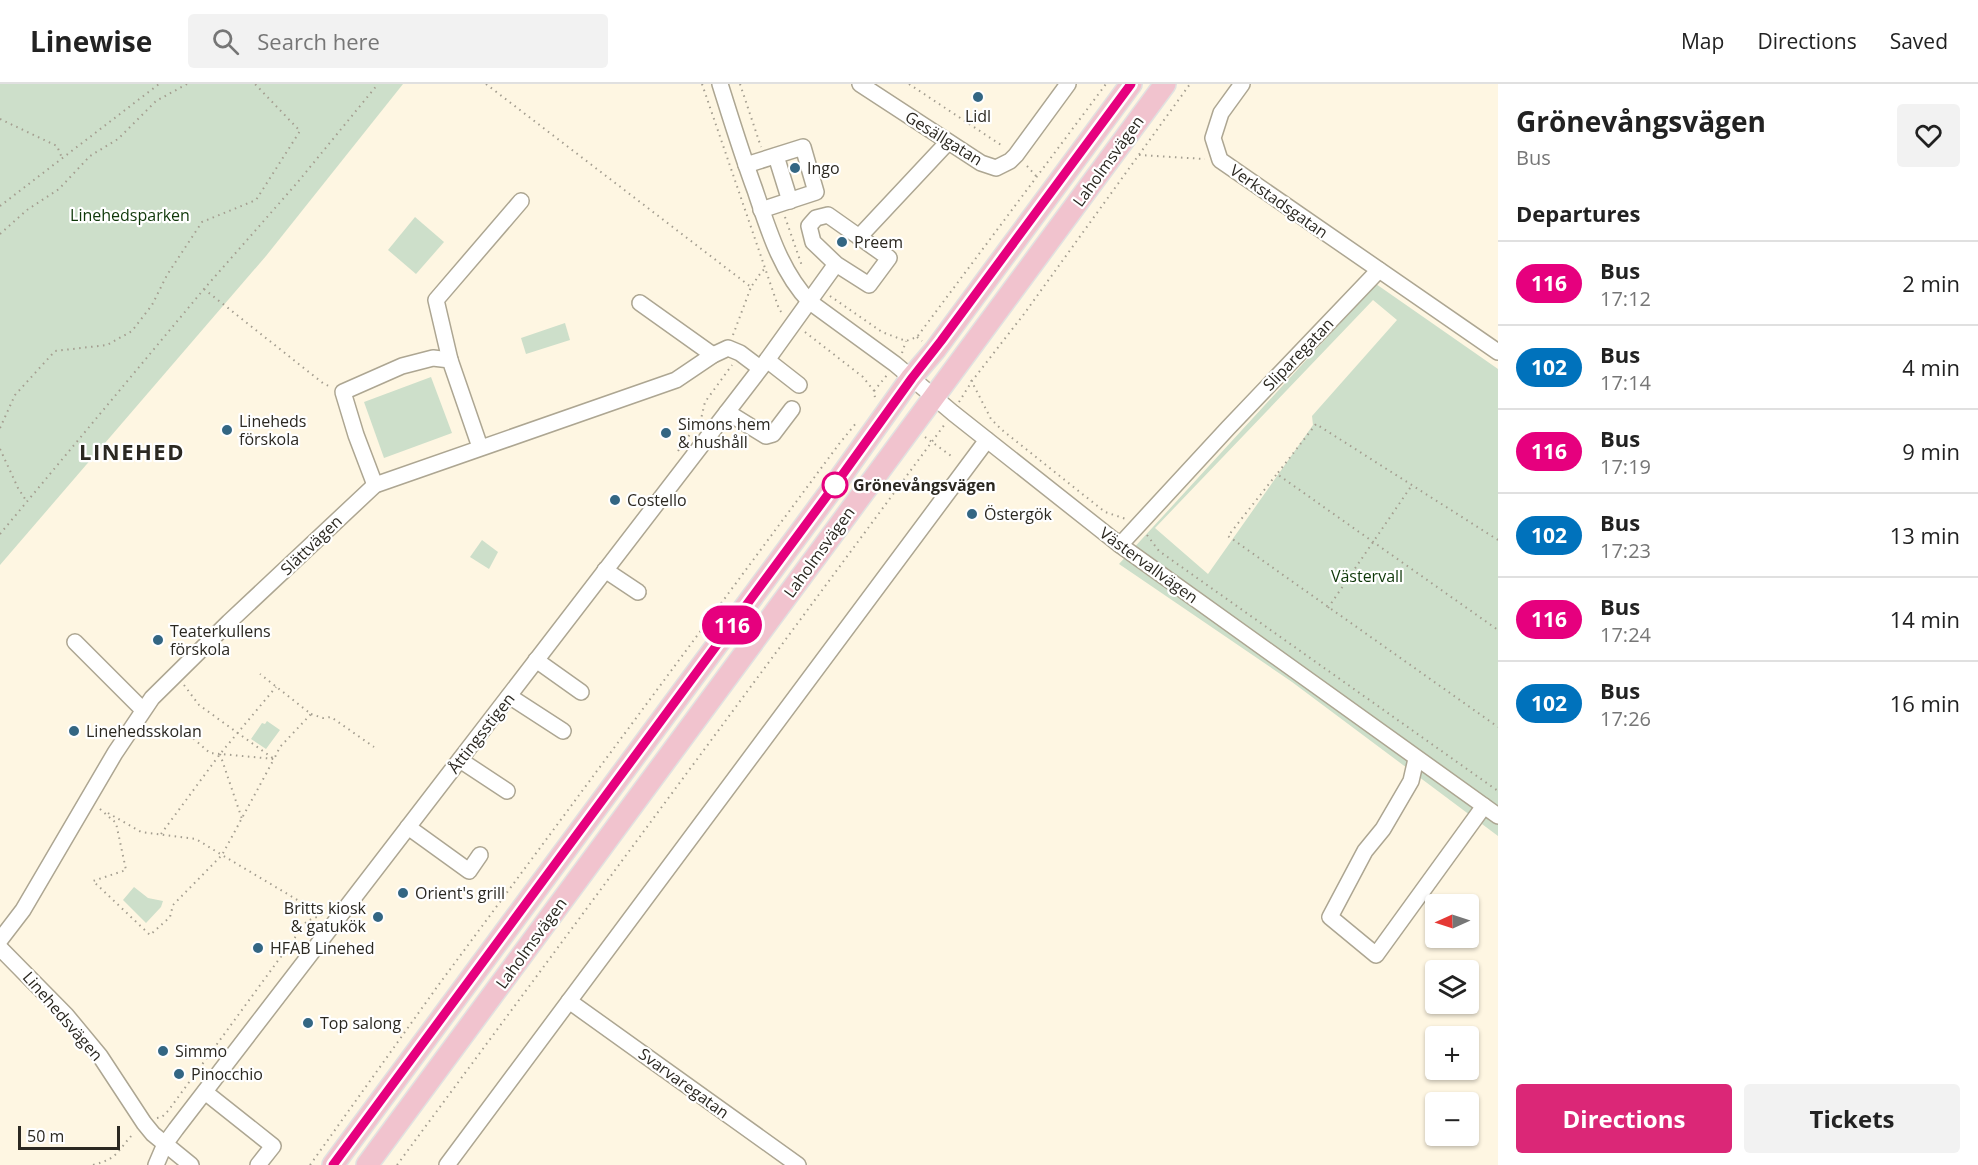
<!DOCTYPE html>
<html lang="en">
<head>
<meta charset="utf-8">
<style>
  body { margin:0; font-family:"Open Sans",sans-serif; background:#f2f2f2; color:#222; height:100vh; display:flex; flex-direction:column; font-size:22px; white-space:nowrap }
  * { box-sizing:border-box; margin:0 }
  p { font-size:20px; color:#767676 }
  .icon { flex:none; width:33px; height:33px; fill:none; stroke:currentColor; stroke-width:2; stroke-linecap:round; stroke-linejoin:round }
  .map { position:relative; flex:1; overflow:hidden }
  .sheet { display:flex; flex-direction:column; background:#fff; width:480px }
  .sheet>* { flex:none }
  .badge { padding:0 12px; border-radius:20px; font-size:21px; line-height:39px }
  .needle { width:39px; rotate:267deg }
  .tools { position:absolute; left:1425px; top:810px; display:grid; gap:12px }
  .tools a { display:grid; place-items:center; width:54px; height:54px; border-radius:6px; background:#fff; box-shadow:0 2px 4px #0004; font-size:30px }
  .scale { position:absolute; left:18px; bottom:15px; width:102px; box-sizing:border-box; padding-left:6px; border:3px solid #2b2821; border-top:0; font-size:16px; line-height:21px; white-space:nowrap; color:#2b2821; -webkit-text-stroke:4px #fff; paint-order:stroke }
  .map>.badge { position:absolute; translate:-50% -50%; box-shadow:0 0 0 3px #fff }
  h2 { padding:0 18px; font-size:22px; line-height:54px }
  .round { display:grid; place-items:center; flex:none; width:63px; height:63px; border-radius:6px; background:#f2f2f2 }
  .overview { display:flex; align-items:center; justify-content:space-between; height:102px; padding:0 18px }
  h1 { font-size:28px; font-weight:700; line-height:45px }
  .primary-button { display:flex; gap:12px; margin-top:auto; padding:12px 18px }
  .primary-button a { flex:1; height:69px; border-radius:6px; background:#db2777; color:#fff; font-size:24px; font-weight:700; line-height:69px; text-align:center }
  .primary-button a+a { background:#f2f2f2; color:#222 }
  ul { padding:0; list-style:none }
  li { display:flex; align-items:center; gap:18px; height:84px; padding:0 18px; border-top:2px solid #e0e0e0 }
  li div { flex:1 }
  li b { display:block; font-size:22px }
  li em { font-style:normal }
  li .badge { min-width:66px; font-weight:700; text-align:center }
  header { display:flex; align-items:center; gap:36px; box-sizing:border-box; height:84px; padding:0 30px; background:#fff; border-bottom:2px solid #e0e0e0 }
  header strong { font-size:28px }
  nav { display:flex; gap:33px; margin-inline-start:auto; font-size:21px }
  .search { width:420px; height:54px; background:#f2f2f2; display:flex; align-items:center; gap:15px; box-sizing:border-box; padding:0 21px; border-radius:6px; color:#767676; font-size:22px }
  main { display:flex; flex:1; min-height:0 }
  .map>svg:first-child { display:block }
  .green { fill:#cddfca; fill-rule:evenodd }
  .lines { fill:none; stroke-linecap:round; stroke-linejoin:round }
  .minor-casing { stroke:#ada692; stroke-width:18 }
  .highway-casing { stroke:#e1e1e0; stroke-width:24 }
  .path { stroke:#a49e90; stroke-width:2; stroke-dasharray:1.5 4.5; stroke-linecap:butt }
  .minor { stroke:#fff; stroke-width:15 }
  .highway { stroke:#f1c3ce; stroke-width:21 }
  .line-casing { stroke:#fff; stroke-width:14 }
  .line { stroke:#e6007e; stroke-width:9 }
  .poi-dot { fill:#336683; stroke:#fff; stroke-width:2 }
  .stop-dot { fill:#fff; stroke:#e6007e; stroke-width:3 }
  .labels { text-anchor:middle; stroke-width:4.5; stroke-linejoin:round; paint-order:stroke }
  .poi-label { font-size:16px; fill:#2b2821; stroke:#fff; text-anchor:start }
  .street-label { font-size:16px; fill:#2b2821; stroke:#fff }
  .park-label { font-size:16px; fill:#0e3708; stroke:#fff }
  .stop-label { font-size:16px; font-weight:bold; fill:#2b2821; stroke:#fff; text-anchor:start }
  .district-label { font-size:22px; font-weight:bold; letter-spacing:1.5px; fill:#2b2821; stroke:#fff }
</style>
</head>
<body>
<header>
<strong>Linewise</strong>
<div class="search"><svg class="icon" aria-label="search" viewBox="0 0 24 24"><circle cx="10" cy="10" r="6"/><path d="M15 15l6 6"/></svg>Search here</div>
<nav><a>Map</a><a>Directions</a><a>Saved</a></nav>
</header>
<main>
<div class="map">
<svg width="1498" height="1081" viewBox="0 0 1498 1081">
  <rect width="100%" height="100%" fill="#fef6e2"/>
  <!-- green -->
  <g class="green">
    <polygon points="0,0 403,0 266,172 0,481"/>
    <polygon points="415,133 444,158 416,190 388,166"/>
    <path d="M1376 200 1498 285V752L1292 598 1119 480ZM1373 216 1397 236 1312 332 1313 341 1208 490 1155 444Z"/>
    <polygon points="565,239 570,256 526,270 521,254"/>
    <polygon points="431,293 452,349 384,374 364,318"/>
    <polygon points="482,456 498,468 489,485 470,473"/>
    <polygon points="267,637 280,646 266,665 251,655 262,639 265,640"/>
    <polygon points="134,803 148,814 163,817 161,823 146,839 123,816"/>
  </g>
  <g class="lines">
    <!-- minor casing -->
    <g class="minor-casing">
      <g id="minor">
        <path d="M720 0C731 35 742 71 755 106 768 145 781 188 810 218L895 280 953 329 1120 461 1498 732"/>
        <polyline points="860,0 981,79 996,84 1010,77 1016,71 1068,0"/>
        <polyline points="1242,0 1221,29 1213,54 1220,76 1498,268"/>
        <polyline points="776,72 790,117"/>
        <polyline points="746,81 803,63 816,108 761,126"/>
        <polyline points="859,153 948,58"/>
        <polyline points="640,219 713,271"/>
        <polyline points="450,276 436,216 521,117"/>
        <polyline points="767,276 799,301"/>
        <polyline points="727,328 766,352 773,350 792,325"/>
        <polyline points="375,401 356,351 343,308 402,282 433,274 450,276 480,363"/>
        <polyline points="1120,461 1228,344 1379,186"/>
        <polyline points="605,486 638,508"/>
        <polyline points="75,558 143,626"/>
        <polyline points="536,576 581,608"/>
        <polyline points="509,612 563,647"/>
        <polyline points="1416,675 1411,697 1383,745 1365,767 1330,833 1376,871 1484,722"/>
        <polyline points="460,676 507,707"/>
        <polyline points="408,743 469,787 480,771"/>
        <polyline points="0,856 23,826 115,669 152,614 229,538 375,401 676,296 713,271 728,264 740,269 760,284"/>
        <polyline points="0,864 66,931 100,972 144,1039 153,1050 191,1081"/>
        <polyline points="569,917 798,1081"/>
        <polyline points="205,1008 273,1062 258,1081"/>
        <polyline points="156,1081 165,1060 176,1045 767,276 836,180 869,201 889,174 828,131 816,134 809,142 813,158 836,180"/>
        <polyline points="447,1081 987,356"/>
      </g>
    </g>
    <!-- highway casing -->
    <g class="highway-casing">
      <g id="highway">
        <polyline points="333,1081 835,401 911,294 935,266 1131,0"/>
        <polyline points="367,1081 1165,0"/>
      </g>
    </g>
    <!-- path -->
    <g class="path">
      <polyline points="486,0 751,203 762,187 765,185"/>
      <polyline points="702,0 779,225 782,229"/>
      <polyline points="740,0 761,63"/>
      <polyline points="909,0 1004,63"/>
      <polyline points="0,35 57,62 62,74"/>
      <polyline points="1139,71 1205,75"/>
      <polyline points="1027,82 1037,93"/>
      <polyline points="0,122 159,0"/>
      <polyline points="785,133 802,182"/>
      <polyline points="0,150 27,126 59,105 90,72 118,55 156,17 187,0"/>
      <polyline points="204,205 324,300 329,302"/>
      <polyline points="830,212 882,248 906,257 917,253 1106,0"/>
      <polyline points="805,248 863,293 874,307 875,314"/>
      <polyline points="733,251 751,203"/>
      <polyline points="917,253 922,257"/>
      <polyline points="902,269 906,257"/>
      <polyline points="971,296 991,335 1002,346 1105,428 1126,435"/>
      <polyline points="874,307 887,291"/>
      <polyline points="959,318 972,297 1024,230 1190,0"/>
      <polyline points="0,344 15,311 55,267 107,261 132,247 152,221 167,191 202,138 256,116 300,47 255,0"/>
      <polyline points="925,353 954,374"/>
      <polyline points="0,365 18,404 27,418"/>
      <polyline points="678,367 701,335 705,318 732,281"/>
      <polyline points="1276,391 1228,452 1498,643"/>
      <polyline points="0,450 204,205 297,99 378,0"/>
      <polyline points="1147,451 1159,467 1498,707"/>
      <polyline points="1498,456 1316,340 1277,390 1498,546"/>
      <polyline points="1328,524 1412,401"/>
      <polyline points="184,601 199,621 274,675 280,663 311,630 260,590"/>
      <polyline points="311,630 323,634 331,633 374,663"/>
      <polyline points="220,670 242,735"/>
      <polyline points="100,725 116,739 126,786 93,797 150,851 170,833 173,821 222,771 321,830"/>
      <polyline points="108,729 141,748 196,755 222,771 274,675 210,669 188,650"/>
      <polyline points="161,750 220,670 276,603"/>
      <polyline points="157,1034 162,1033 168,1027 307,837 324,830"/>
      <path d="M93 1081C119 1074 116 1068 134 1049"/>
      <polyline points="310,1081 437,903 839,360 857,338"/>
      <polyline points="397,1081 945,340"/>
    </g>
    <!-- minor -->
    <use href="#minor" class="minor"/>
    <!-- highway -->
    <use href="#highway" class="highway"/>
  </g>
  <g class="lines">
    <!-- line casing -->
    <g class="line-casing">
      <polyline id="line" points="333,1081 835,401 912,294 941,257 1131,0"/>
    </g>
    <!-- line -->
    <use href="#line" class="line"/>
  </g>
  <!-- markers -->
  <g class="poi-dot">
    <circle cx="978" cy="13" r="6"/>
    <circle cx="795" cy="84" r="6"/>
    <circle cx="842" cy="158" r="6"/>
    <circle cx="227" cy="346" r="6"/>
    <circle cx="666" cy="349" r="6"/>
    <circle cx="615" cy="416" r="6"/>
    <circle cx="972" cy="430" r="6"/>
    <circle cx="158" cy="556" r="6"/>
    <circle cx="74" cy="647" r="6"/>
    <circle cx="403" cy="809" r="6"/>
    <circle cx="378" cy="833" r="6"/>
    <circle cx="258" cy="864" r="6"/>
    <circle cx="308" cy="939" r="6"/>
    <circle cx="163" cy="967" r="6"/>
    <circle cx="179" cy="990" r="6"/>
  </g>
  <circle class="stop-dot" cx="835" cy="401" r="12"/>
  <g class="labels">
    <!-- poi labels -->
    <g class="poi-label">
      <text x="978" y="38" text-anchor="middle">Lidl</text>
      <text x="807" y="90">Ingo</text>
      <text x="854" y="164">Preem</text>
      <text x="239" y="343">Lineheds<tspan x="239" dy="18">förskola</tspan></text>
      <text x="678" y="346">Simons hem<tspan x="678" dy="18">&amp; hushåll</tspan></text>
      <text x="627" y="422">Costello</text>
      <text x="984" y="436">Östergök</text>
      <text x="170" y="553">Teaterkullens<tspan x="170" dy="18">förskola</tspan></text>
      <text x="86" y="653">Linehedsskolan</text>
      <text x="415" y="815">Orient's grill</text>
      <text x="366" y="830" text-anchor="end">Britts kiosk<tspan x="366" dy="18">&amp; gatukök</tspan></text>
      <text x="270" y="870">HFAB Linehed</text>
      <text x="320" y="945">Top salong</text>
      <text x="175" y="973">Simmo</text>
      <text x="191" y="996">Pinocchio</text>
    </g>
    <!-- street labels -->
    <g class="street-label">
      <text transform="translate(944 54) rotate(32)" y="6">Gesällgatan</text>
      <text transform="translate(1108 77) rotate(-54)" y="6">Laholmsvägen</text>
      <text transform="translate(1279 117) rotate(35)" y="6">Verkstadsgatan</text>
      <text transform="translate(1298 270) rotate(-46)" y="6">Sliparegatan</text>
      <text transform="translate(311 461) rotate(-44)" y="6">Slättvägen</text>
      <text transform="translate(819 468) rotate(-54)" y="6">Laholmsvägen</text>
      <text transform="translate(1149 481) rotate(36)" y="6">Västervallvägen</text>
      <text transform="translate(481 649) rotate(-52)" y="6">Åttingsstigen</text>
      <text transform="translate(531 859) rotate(-54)" y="6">Laholmsvägen</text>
      <text transform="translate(63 932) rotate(49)" y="6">Linehedsvägen</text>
      <text transform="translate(684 999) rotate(36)" y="6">Svarvaregatan</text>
    </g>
    <!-- park labels -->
    <g class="park-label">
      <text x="130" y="137">Linehedsparken</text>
      <text x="1367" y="498">Västervall</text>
    </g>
    <!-- stop labels -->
    <g class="stop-label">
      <text x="853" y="407">Grönevångsvägen</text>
    </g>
    <!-- district labels -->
    <g class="district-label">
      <text x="132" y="376">LINEHED</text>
    </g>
  </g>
</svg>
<div class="tools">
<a><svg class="needle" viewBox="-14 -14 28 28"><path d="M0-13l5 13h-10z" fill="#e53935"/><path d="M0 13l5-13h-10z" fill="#767676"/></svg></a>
<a><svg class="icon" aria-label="layers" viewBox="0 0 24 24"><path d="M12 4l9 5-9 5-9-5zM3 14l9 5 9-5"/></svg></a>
<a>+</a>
<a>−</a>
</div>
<div class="scale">50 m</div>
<b class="badge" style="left:732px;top:541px;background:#e6007e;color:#fff">116</b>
</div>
<section class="sheet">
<div class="overview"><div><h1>Grönevångsvägen</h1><p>Bus</p></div><a class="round"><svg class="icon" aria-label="heart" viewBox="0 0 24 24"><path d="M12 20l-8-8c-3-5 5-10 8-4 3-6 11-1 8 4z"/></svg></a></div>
<h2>Departures</h2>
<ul>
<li><span class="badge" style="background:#e6007e;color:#fff">116</span><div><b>Bus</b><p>17:12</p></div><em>2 min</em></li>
<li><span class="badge" style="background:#0072bc;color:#fff">102</span><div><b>Bus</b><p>17:14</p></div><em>4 min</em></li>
<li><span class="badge" style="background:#e6007e;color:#fff">116</span><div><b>Bus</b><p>17:19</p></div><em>9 min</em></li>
<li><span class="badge" style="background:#0072bc;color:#fff">102</span><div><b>Bus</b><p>17:23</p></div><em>13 min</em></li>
<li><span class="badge" style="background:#e6007e;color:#fff">116</span><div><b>Bus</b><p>17:24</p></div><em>14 min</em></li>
<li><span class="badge" style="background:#0072bc;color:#fff">102</span><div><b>Bus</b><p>17:26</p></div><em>16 min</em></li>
</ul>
<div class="primary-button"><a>Directions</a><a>Tickets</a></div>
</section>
</main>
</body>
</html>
